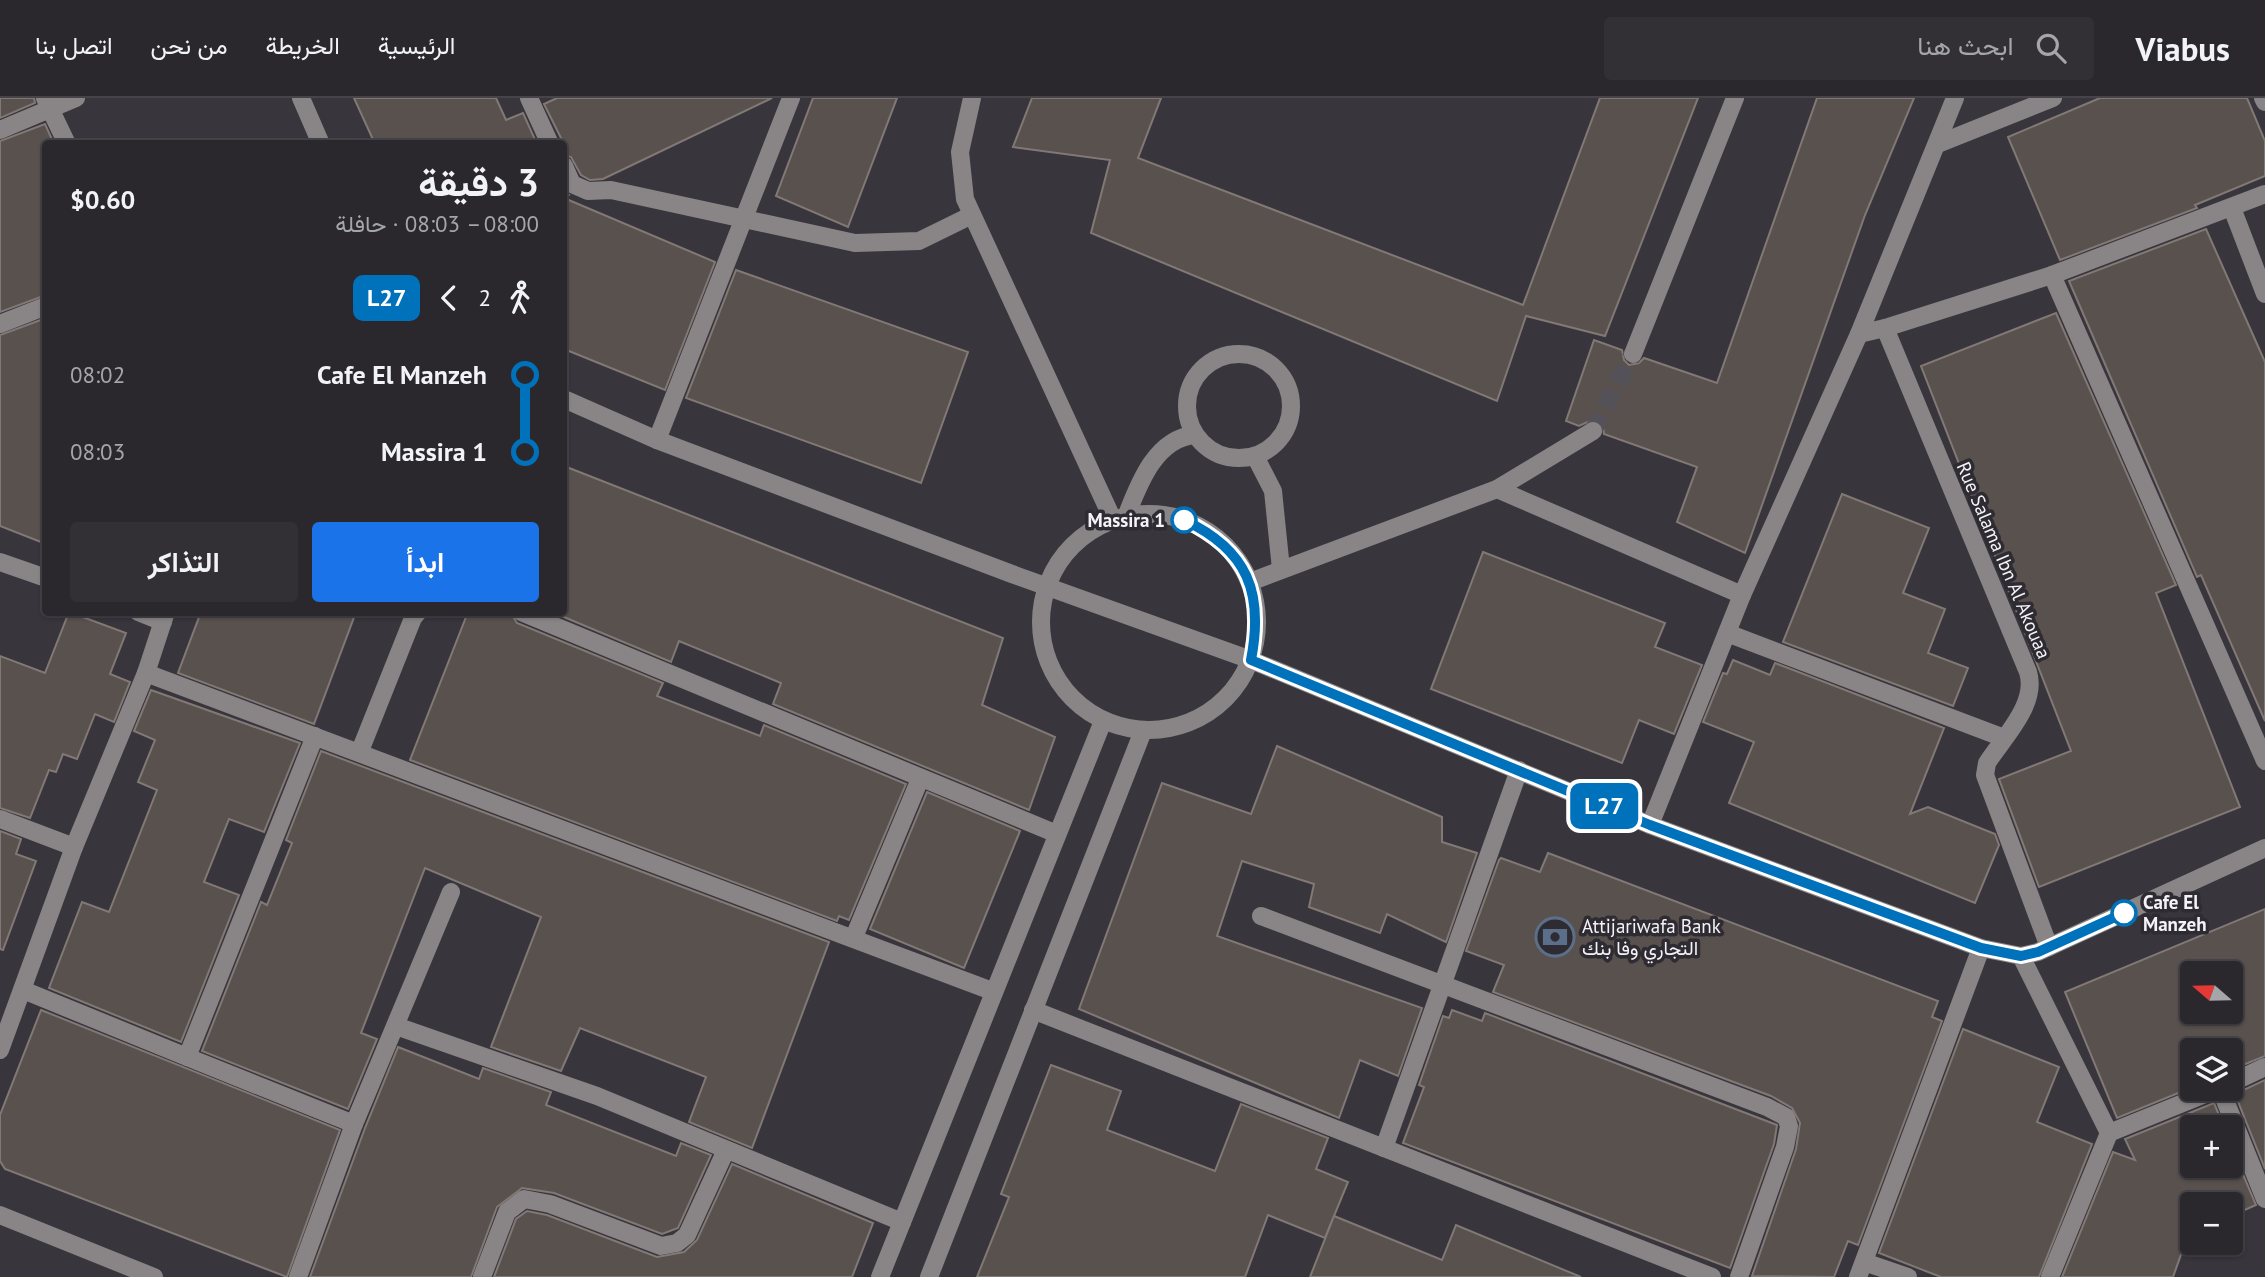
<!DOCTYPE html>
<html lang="ar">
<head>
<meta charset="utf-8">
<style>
  body { margin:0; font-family:"PT Sans",Vazirmatn,sans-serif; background:#323035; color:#f1f3f6; direction:rtl; height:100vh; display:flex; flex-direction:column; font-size:26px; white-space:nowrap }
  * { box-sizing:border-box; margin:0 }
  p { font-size:23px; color:#a5a6aa }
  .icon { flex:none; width:38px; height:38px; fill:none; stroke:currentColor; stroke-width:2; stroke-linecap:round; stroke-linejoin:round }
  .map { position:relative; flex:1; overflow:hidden; direction:ltr }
  .panel { position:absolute; left:42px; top:42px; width:525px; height:476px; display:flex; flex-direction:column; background:#2a282d; border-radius:7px; box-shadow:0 2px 5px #0004,0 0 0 2px #464449; direction:rtl }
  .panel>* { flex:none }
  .badge { padding:0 14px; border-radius:10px; font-size:24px; line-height:46px }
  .needle { width:46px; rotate:290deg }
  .fabs { position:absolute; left:2180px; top:863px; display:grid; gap:14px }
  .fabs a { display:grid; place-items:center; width:63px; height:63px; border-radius:7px; background:#2a282d; box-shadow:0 2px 5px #0004,0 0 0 2px #464449; font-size:35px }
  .map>.badge { position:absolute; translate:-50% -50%; box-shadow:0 0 0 4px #fff }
  .legs { display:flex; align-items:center; gap:10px; height:77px; padding:0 28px; font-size:23px }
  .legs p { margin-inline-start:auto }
  .head { display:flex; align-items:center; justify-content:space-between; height:119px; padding:0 28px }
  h1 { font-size:38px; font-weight:700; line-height:52px }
  .cta { display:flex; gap:14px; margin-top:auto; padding:14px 28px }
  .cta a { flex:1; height:80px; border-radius:7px; background:#1a73e8; color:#fff; font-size:28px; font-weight:700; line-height:80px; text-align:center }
  .cta a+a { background:#323035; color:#f1f3f6 }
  ul { padding:0 28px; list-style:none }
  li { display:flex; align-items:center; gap:24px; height:77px; font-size:26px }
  li i { display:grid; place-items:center; width:10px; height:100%; margin:0 9px; background:currentColor }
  li i::after { content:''; width:18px; height:18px; margin:-9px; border:5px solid; border-radius:50%; background:#2a282d }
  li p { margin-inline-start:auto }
  li:first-child i { background:linear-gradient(#0000 50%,currentColor 0) }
  li:last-child i { background:linear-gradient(currentColor 50%,#0000 0) }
  header { display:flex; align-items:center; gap:42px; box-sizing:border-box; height:98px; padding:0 35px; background:#2a282d; border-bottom:2px solid #464449 }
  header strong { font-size:33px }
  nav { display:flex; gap:38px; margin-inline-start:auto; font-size:24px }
  .search { width:490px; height:63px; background:#323035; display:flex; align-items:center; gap:18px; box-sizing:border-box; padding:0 24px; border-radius:7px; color:#a5a6aa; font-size:26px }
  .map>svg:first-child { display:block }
  .building { fill:#58514e; stroke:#827976; stroke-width:2; fill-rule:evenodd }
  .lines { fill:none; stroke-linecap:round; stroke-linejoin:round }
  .minor-tunnel { stroke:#545258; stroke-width:18; stroke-dasharray:18 9; stroke-linecap:butt }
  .minor { stroke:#898586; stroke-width:18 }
  .line-1-casing { stroke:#fff; stroke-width:16 }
  .line-1 { stroke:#0072bc; stroke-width:10 }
  .stop-1-dot { fill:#fff; stroke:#0072bc; stroke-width:3.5 }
  .labels { text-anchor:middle; stroke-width:7; stroke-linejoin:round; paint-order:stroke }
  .stop-label { font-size:19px; font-weight:bold; fill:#f5f3f7; stroke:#2e2c32; text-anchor:end }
  .street-label { font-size:19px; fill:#f5f3f7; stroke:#2e2c32 }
  .poi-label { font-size:19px; fill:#f5f3f7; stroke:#2e2c32; text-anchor:start }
</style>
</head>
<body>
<header>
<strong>Viabus</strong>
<div class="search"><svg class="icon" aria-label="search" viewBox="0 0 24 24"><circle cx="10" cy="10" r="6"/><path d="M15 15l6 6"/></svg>ابحث هنا</div>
<nav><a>الرئيسية</a><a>الخريطة</a><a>من نحن</a><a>اتصل بنا</a></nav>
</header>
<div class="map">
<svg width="2265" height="1179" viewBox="0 0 2265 1179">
  <rect width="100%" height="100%" fill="#38363c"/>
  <!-- building -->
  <g class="building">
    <polygon points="0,0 34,0 35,5 0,20"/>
    <polygon points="354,0 496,0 506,22 523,15 537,46 375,46"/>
    <polygon points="557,0 772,0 603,81 590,82 581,77 571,59 564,57 564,46 544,6"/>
    <polygon points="813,0 897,0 848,129 776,98"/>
    <polygon points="1032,0 1161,0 1138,60 1523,207 1600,0 1698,0 1605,238 1526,218 1497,303 1091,135 1110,62 1013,49"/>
    <polygon points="1817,0 1914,0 1865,117 1745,455 1677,424 1697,369 1604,336 1603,328 1598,323 1592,322 1579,328 1566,323 1594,242 1622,252 1624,262 1629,267 1639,265 1644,260 1717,285"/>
    <polygon points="2100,0 2247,0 2265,43 2265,78 2195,107 2197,110 2060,162 2008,39"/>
    <polygon points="45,26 54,46 46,46 46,197 0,214 0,43"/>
    <polygon points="564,93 569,97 564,100 715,164 665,292 564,251"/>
    <polygon points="2206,131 2265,264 2265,623 2201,477 2197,479 2069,183"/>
    <polygon points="736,172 968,254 921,385 686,300"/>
    <polygon points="2056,215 2176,487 2156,495 2240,709 2039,789 1999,681 2071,653 1921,268"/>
    <polygon points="46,220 46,446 0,428 0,237"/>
    <polygon points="564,368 1003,540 982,607 1055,639 1029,712 773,606 781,585 679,543 671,564 552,514 564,514"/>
    <polygon points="1842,396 1929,430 1903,495 1945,511 1928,555 1968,570 1953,608 1783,544"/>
    <polygon points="1483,454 1665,525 1655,549 1702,567 1674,636 1639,622 1622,665 1431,591"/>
    <polygon points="69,514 126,535 110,576 130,584 114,624 95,616 77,661 63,656 56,674 49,672 30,720 0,710 0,558 45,575"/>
    <polygon points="201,514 356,514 314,626 178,575"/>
    <polygon points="468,514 510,514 517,525 663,585 657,598 760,638 764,627 906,686 849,822 839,818 837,823 410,662"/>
    <polygon points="1733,562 1770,577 1775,565 1944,630 1910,716 1928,709 1995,736 1999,747 1975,805 1729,705 1754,644 1703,624 1723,575 1727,576"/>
    <polygon points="151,592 300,645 264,734 229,721 204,784 239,797 181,944 49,890 82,804 109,814 157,692 138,684 155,642 134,633"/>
    <polygon points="1277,648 1442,719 1442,744 1477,755 1446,844 1387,816 1380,835 1309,809 1314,786 1242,763 1217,838 1422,910 1398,978 1360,962 1339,1020 1079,911 1162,685 1251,716"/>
    <polygon points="321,653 829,844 752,1050 689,1024 706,979 580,930 561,973 491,949 541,819 425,770 361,935 377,941 348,1011 202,953 261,804 267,807 292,745 286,742"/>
    <polygon points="927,694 1020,733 964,870 870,831"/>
    <polygon points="0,733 21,741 16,756 36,763 3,852 0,851"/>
    <polygon points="1548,755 1938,903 1932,919 1942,923 1858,1147 1848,1143 1834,1179 1752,1178 1796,1051 1800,1025 1792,1010 1771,998 1493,894 1504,867 1466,853 1499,762 1501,760 1540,774"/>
    <path d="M2265 811V958L2231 972V952H2193V989L2117 1020 2065 894ZM2193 875H2231V914H2193Z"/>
    <polygon points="41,912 340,1032 287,1179 5,1071 0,1063 0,1017"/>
    <polygon points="1452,912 1482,923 1485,915 1777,1027 1774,1046 1730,1170 1403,1045 1424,989 1419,987 1443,918 1449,920"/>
    <polygon points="1963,931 2059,969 2037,1024 2092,1046 2039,1179 1941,1179 1879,1155"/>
    <polygon points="398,949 479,981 483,970 551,994 546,1007 676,1058 681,1045 711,1057 678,1130 662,1136 554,1095 522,1090 497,1109 471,1179 310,1179 365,1030"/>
    <polygon points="1051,967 1121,993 1107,1032 1215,1073 1241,1006 1328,1040 1316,1071 1348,1084 1325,1140 1268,1117 1245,1179 977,1179 1009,1099 1001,1096"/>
    <polygon points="2265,982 2265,1071 2235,996"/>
    <polygon points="2214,1005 2224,1029 2193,1029 2193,1068 2231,1068 2231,1048 2256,1107 2231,1118 2231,1106 2193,1106 2193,1135 2188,1137 2173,1179 2062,1179 2113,1054 2135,1062 2125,1041"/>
    <polygon points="732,1066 873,1125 852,1179 494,1179 516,1121 527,1113 547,1117 657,1159 684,1154 697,1142"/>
    <polygon points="1334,1118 1442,1162 1456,1127 1581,1179 1310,1179"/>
  </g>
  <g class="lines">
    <!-- minor-tunnel -->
    <polyline class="minor-tunnel" points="1593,333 1633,256"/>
    <!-- minor -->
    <g class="minor">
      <polyline points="45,0 67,46"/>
      <polyline points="301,0 321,46"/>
      <polyline points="529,0 550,46"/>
      <polyline points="972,0 960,54 965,101 1113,422"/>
      <polyline points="2263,0 2265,4"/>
      <polyline points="0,32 76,0"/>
      <polyline points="1938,46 2053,0"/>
      <polyline points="564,68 572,86 588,93 611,92 855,145 919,143 972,117"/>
      <polyline points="2232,110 2265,196"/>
      <polyline points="2052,177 2265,663"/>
      <polyline points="0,226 46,208"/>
      <polyline points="1885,230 2052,177 2265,96"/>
      <path d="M1859 236 1885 230 2028 574C2038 606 2003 640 1987 665L1985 677 2049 849"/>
      <circle cx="1239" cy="308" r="52"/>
      <polyline points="1633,256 1735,0"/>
      <polyline points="564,301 657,342 1012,476 1251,562 1650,727 1981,850 2021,858 2038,854 2265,750"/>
      <polyline points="657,342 791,0"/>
      <polyline points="1255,358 1273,393 1281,471"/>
      <polyline points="1497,391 1742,497"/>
      <circle cx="1149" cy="524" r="108"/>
      <path d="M1126 419C1138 388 1155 340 1195 337"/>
      <polyline points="0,464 46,480"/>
      <polyline points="1250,484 1497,391 1593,333"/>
      <polyline points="138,514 163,524"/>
      <polyline points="521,514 1057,736"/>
      <polyline points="1727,535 2004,640"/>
      <polyline points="146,575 992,893"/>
      <polyline points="360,653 413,520 418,514"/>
      <polyline points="0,721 74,749"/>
      <polyline points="1650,727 1742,497 1859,236 1955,0"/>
      <polyline points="1261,818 1767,1009 1786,1019 1789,1028 1785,1049 1739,1179"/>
      <polyline points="854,839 920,681"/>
      <polyline points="2021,858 2109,1035 2220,990"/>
      <polyline points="23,892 187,959"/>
      <polyline points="1033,912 1712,1179"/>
      <polyline points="396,928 597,998 902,1124"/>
      <polyline points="0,952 74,749 146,575 166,514"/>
      <polyline points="2231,985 2265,969"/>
      <polyline points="2220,990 2265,1101"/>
      <polyline points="354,1026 451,794"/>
      <polyline points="1384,1050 1519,672"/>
      <polyline points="0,1117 154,1179"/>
      <polyline points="1864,1164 1908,1179"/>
      <polyline points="298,1179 354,1026 187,959 315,638"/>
      <polyline points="482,1179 507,1114 524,1101 550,1106 661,1148 677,1145 687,1137 726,1052"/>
      <polyline points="880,1179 1103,623"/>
      <polyline points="929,1179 1143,633"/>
      <polyline points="1858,1179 1981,850"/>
      <polyline points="2050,1179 2109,1035"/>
    </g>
  </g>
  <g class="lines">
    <!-- line-1 casing -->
    <g class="line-1-casing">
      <path id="line-1" d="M1184 422C1248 452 1264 495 1251 562L1650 727 1981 850 2021 858 2038 854 2124 815"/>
    </g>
    <!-- line-1 -->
    <use href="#line-1" class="line-1"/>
  </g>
  <!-- icons -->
  <defs>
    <g id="bank-ring" transform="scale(2.0125)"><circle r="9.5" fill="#2e2c32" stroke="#5c6f8a" stroke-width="1.5"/><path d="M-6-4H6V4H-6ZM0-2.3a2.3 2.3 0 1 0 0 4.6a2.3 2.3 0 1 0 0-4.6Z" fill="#5c6f8a"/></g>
  </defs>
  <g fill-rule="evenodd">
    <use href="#bank-ring" x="1555" y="839"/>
  </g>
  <!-- markers -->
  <g class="stop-1-dot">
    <circle cx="1184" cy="422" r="12"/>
    <circle cx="2124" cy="815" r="12"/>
  </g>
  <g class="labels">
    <!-- stop labels -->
    <g class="stop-label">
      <text x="1165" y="429">Massira 1</text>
      <text x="2143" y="811" text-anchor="start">Cafe El<tspan x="2143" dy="22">Manzeh</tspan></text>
    </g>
    <!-- street labels -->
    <g class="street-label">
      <text transform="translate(2004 462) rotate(67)" y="7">Rue Salama Ibn Al Akouaa</text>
    </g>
    <!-- poi labels -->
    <g class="poi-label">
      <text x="1582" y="835">Attijariwafa Bank<tspan x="1582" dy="22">التجاري وفا بنك</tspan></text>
    </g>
  </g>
</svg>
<div class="fabs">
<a><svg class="needle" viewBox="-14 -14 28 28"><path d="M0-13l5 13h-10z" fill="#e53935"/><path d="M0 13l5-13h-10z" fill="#a5a6aa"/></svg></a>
<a><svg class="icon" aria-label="layers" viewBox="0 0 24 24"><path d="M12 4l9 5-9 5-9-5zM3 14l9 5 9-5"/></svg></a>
<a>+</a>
<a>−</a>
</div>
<b class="badge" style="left:1604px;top:708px;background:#0072bc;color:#fff">L27</b>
<section class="panel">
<div class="head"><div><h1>3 دقيقة</h1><p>08:00 – 08:03 · حافلة</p></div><b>$0.60</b></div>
<div class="legs"><svg class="icon" aria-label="walk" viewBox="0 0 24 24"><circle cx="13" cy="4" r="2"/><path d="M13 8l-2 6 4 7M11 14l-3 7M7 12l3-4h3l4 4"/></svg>2<svg class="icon" aria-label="back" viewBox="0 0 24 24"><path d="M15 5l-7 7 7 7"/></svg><b class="badge" style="background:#0072bc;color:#fff">L27</b></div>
<ul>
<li><i style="color:#0072bc"></i><b>Cafe El Manzeh</b><p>08:02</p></li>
<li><i style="color:#0072bc"></i><b>Massira 1</b><p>08:03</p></li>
</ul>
<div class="cta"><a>ابدأ</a><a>التذاكر</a></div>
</section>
</div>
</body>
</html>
